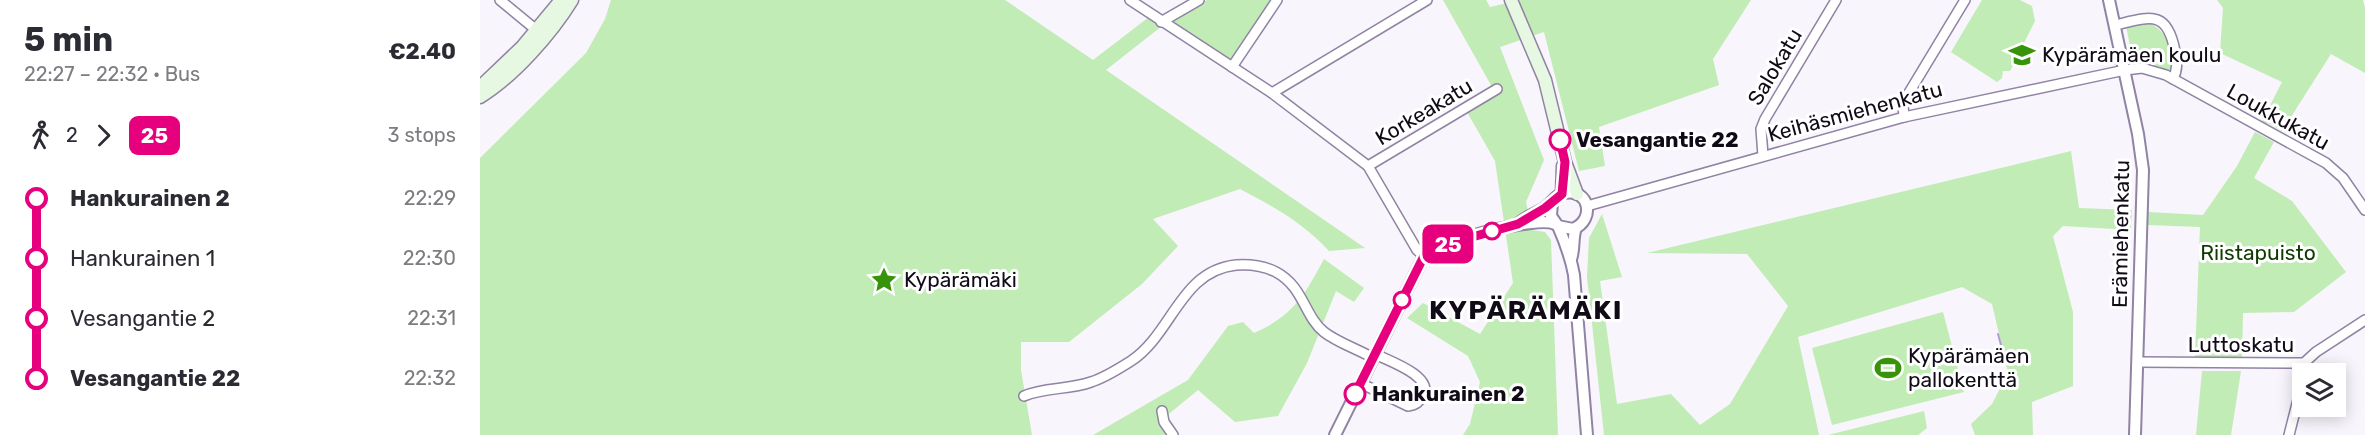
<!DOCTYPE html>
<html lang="en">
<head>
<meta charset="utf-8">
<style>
  body { margin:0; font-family:Rubik,sans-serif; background:#f2f2f3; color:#2b2b33; height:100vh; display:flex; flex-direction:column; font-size:22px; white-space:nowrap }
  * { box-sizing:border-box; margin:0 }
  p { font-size:20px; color:#7c7c81 }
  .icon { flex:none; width:33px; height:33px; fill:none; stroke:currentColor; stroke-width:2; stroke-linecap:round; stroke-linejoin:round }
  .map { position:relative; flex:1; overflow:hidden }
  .sheet { display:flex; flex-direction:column; background:#fff; width:480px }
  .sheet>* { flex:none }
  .badge { padding:0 12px; border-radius:9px; font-size:21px; line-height:39px }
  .tools { position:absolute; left:1812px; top:363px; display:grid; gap:12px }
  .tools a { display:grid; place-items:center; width:54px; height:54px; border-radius:0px; background:#fff; box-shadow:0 3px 15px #0003; font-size:30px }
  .map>.badge { position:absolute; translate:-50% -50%; box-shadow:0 0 0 3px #fff }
  .legs { display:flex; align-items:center; gap:9px; height:66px; padding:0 24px; font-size:20px }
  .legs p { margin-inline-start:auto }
  .summary { display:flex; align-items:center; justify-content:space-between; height:102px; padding:0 24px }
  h1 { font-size:33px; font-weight:700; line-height:45px }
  ul { padding:0 24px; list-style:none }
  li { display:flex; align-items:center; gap:21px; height:60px; font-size:22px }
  li i { display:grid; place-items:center; width:9px; height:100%; margin:0 8px; background:currentColor }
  li i::after { content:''; width:15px; height:15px; margin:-8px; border:4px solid; border-radius:50%; background:#fff }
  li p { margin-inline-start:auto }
  li:first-child i { background:linear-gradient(#0000 50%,currentColor 0) }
  li:last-child i { background:linear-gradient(currentColor 50%,#0000 0) }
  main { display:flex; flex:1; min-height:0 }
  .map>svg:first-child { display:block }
  .green { fill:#c1ecb5 }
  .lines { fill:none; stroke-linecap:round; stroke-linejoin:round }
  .stream { stroke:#b59ada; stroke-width:2 }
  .minor-casing { stroke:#9083a3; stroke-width:12 }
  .tertiary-casing { stroke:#9083a3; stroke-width:14 }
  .secondary-casing { stroke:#9083a3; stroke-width:15 }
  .minor { stroke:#fff; stroke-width:9 }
  .tertiary { stroke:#fff; stroke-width:10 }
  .secondary { stroke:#e6f8e1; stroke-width:12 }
  .line-1-casing { stroke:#fff; stroke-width:14 }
  .line-1 { stroke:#e6007e; stroke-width:9 }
  .stop-1-dot { fill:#fff; stroke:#e6007e; stroke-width:3 }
  .labels { text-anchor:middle; stroke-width:6; stroke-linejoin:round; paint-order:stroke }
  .poi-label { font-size:21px; fill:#100b16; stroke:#fff; text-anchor:start }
  .street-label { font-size:21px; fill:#100b16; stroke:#fff }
  .stop-label { font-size:21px; font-weight:bold; fill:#100b16; stroke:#fff; text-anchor:start }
  .park-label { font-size:21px; fill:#0f3b00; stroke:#fff }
  .district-label { font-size:27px; font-weight:bold; letter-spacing:1.5px; fill:#100b16; stroke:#fff }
</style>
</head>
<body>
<main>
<section class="sheet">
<div class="summary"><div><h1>5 min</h1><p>22:27 – 22:32 · Bus</p></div><b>€2.40</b></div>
<div class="legs"><svg class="icon" aria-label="walk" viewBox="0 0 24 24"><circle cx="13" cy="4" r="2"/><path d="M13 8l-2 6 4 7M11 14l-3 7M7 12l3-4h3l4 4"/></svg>2<svg class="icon" aria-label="forward" viewBox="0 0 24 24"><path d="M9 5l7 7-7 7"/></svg><b class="badge" style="background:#e6007e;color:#fff">25</b><p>3 stops</p></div>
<ul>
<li><i style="color:#e6007e"></i><b>Hankurainen 2</b><p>22:29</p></li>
<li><i style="color:#e6007e"></i><span>Hankurainen 1</span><p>22:30</p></li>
<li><i style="color:#e6007e"></i><span>Vesangantie 2</span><p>22:31</p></li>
<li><i style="color:#e6007e"></i><b>Vesangantie 22</b><p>22:32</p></li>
</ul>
</section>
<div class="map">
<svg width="1885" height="435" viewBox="0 0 1885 435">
  <rect width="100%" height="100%" fill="#f8f5fc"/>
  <!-- green -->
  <g class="green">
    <path d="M131 0H525L613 60 669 17 682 26 626 70 885 248 849 251C822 222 794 207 760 189L673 219 698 246 662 284 589 342H541V370L552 435H0V158L106 53 125 19Z"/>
    <polygon points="727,0 792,0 749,61 689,23"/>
    <polygon points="963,0 1006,0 1010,7 1041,0 1271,0 1233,59 1239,85 1119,127 1125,166 1099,171 1064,32 1020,47 1064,160 1046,202 1052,230 1065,232 1071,240 1078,435 983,435 990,424 1000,382 988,356 927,318 943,303 1000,334 1033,283 1015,161 987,112 1016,94"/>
    <polygon points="1502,0 1540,0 1552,6 1555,21 1530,71 1523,71 1522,78 1517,82 1471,52"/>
    <polygon points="1737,0 1883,0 1885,8 1885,73 1851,54 1802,131 1788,123 1785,125 1781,123 1802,82 1740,53 1743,8"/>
    <path d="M1668 22C1690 34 1691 46 1694 69L1690 73 1653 63 1646 25Z"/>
    <polygon points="1775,132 1794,142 1774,178 1812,201 1866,272 1814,312 1763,313 1762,358 1715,357 1720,227 1667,225 1668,212 1723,215 1757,166"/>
    <polygon points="1591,151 1599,208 1652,210 1651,230 1583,226 1573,236 1593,312 1593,386 1552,402 1553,435 1495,435 1491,424 1512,404 1528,373 1512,304 1482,287 1318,337 1339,435 1124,435 1107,277 1109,238 1122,214 1142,277 1120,281 1137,404 1191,394 1220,425 1250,404 1308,306 1267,254 1167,253"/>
    <path d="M844 259 884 288 874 302 856 291 827 363 798 416 755 422 718 390 679 422 687 435H613L708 380 748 326 763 322 774 333C814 315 824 296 844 259Z"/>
    <polygon points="1463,312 1484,392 1352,425 1332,348"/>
    <polygon points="1722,371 1761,371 1751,435 1716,435"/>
    <polygon points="1444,411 1447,428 1438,435 1348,435"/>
  </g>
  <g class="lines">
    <!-- stream -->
    <polyline class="stream" points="1518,334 1521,345"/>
    <!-- minor casing -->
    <g class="minor-casing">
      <g id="minor">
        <polyline points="20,0 60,33"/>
        <polyline points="650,0 792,93 888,166 937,250 944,256"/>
        <polyline points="681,22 719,0"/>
        <path d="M1635 25C1670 17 1687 9 1695 51 1697 62 1698 69 1693 79"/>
        <polyline points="752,67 797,0"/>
        <polyline points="792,93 947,0"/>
        <polyline points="1424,117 1423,105 1427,96 1485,0"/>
        <polyline points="1283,156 1281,129 1285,119 1356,0"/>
        <polyline points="888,166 1017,89"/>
        <polyline points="1107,206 1424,117 1645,70 1662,68 1686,75 1846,163 1863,178 1885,210"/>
        <polyline points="1658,362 1824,363 1836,352 1885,320"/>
        <path d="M880 383 928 406C936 405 939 402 943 396 954 376 909 361 895 354"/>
        <path d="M544 396C564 387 589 390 611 382 624 378 640 368 651 361 693 333 700 271 756 265 770 264 784 266 796 272 824 287 824 316 844 332 858 343 878 349 893 358"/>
        <polyline points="682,411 684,422 693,435"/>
        <polyline points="1809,435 1822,384"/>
      </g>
    </g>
    <!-- tertiary casing -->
    <g class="tertiary-casing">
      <g id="tertiary">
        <polyline points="1629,0 1658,134 1663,170 1655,435"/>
        <path d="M1038 224C1045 217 1054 214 1063 209 1071 205 1075 194 1085 193 1109 188 1116 220 1093 229L1078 226 1071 216 1072 202"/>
        <path d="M1078 226C1085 242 1091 258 1094 275L1107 435"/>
        <path d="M1091 259C1095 248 1092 238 1096 228"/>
        <path d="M855 435 944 256C959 242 1057 215 1075 224"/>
      </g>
    </g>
    <!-- secondary casing -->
    <g class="secondary-casing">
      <g id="secondary">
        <polyline points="1031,0 1065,80 1085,162 1097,194"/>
        <polyline points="0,87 42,47 81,0"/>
        <path d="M0 97C34 76 71 34 92 0"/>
        <polyline points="1082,193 1083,166"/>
      </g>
    </g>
    <!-- minor -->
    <use href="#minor" class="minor"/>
    <!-- tertiary -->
    <use href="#tertiary" class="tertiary"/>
    <!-- secondary -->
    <use href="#secondary" class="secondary"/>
  </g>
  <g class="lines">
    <!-- line-1 casing -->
    <g class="line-1-casing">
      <polyline id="line-1" points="875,394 944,256 957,247 1038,224 1065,208 1082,194 1085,162 1080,140"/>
    </g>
    <!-- line-1 -->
    <use href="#line-1" class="line-1"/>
  </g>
  <!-- icons -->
  <defs>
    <g id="school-bare" transform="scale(2.07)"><path d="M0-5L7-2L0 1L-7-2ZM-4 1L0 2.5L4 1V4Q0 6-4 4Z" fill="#37930a" stroke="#fff" stroke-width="2.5" paint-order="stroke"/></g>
    <g id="sight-bare" transform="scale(2.07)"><path d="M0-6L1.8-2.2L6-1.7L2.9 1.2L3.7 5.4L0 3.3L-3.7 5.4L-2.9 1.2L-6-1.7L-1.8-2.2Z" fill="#37930a" stroke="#fff" stroke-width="2.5" paint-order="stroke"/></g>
    <g id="stadium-bare" transform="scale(2.07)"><path d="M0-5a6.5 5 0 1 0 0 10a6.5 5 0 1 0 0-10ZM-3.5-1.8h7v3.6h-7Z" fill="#37930a" stroke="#fff" stroke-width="2.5" paint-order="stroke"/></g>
  </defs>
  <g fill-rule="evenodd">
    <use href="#school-bare" x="1542" y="55"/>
    <use href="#sight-bare" x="404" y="280"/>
    <use href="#stadium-bare" x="1408" y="368"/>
  </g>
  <!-- markers -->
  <g class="stop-1-dot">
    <circle cx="1080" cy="140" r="10"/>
    <circle cx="1012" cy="231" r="8"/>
    <circle cx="922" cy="300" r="8"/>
    <circle cx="875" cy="394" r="10"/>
  </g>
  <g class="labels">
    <!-- poi labels -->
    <g class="poi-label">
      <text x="1562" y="62">Kypärämäen koulu</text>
      <text x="424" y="287">Kypärämäki</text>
      <text x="1428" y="363">Kypärämäen<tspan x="1428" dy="24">pallokenttä</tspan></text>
    </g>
    <!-- street labels -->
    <g class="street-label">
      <text transform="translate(1295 67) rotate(-59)" y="7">Salokatu</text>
      <text transform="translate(944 112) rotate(-31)" y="7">Korkeakatu</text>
      <text transform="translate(1375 112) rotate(-15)" y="7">Keihäsmiehenkatu</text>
      <text transform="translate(1798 117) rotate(29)" y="7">Loukkukatu</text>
      <text transform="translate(1641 234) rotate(-89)" y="7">Erämiehenkatu</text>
      <text x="1761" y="352">Luttoskatu</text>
    </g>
    <!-- stop labels -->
    <g class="stop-label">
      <text x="1096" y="147">Vesangantie 22</text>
      <text x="892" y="401">Hankurainen 2</text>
    </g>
    <!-- park labels -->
    <g class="park-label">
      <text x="1778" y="260">Riistapuisto</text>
    </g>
    <!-- district labels -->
    <g class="district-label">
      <text x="1046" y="319">KYPÄRÄMÄKI</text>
    </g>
  </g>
</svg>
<div class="tools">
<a><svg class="icon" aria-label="layers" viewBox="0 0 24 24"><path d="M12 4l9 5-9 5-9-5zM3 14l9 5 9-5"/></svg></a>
</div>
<b class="badge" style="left:968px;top:244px;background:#e6007e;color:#fff">25</b>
</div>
</main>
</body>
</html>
